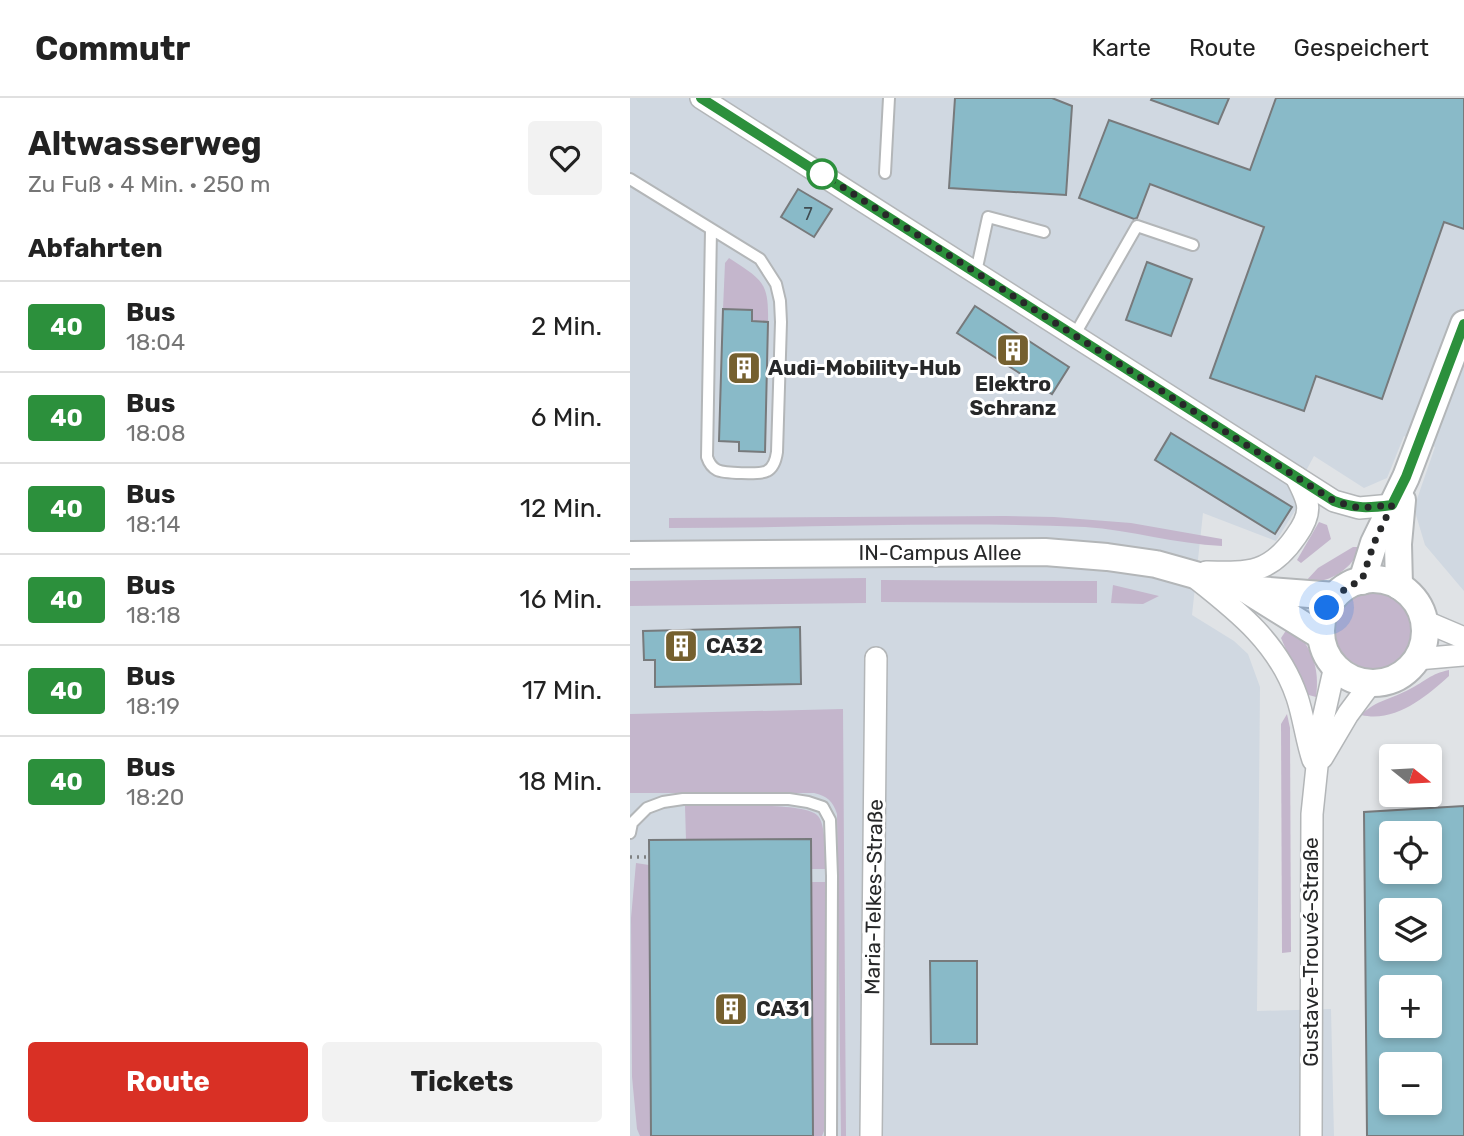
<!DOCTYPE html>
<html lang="de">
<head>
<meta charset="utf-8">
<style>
  body { margin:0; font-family:Rubik,sans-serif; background:#f2f2f2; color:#222; height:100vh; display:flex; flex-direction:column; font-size:26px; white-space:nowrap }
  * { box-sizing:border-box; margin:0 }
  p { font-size:23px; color:#767676 }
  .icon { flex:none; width:38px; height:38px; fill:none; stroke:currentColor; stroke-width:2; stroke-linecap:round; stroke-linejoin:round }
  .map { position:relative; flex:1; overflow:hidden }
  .sheet { display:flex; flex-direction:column; background:#fff; width:630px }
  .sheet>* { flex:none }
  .badge { padding:0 14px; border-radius:5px; font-size:24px; line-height:46px }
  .needle { width:46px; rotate:108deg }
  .controls { position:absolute; left:749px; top:646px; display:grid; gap:14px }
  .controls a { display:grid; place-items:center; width:63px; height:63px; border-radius:7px; background:#fff; box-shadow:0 4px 10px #0003; font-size:35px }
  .you { position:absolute; width:35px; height:35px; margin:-18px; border:5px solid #fff; border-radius:50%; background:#1a73e8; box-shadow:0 0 0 10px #1a73e833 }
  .map>.badge { position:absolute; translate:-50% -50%; box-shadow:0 0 0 4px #fff }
  h2 { padding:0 28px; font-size:26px; line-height:63px }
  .round { display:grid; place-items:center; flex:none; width:74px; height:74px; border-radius:7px; background:#f2f2f2 }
  .summary { display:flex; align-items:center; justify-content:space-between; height:119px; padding:0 28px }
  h1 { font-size:33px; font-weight:700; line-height:52px }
  .button { display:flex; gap:14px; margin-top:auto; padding:14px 28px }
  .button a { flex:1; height:80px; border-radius:7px; background:#d93025; color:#fff; font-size:28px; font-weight:700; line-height:80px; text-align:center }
  .button a+a { background:#f2f2f2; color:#222 }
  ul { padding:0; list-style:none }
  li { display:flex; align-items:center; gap:21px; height:91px; padding:0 28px; border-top:2px solid #e0e0e0 }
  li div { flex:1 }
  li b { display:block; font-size:26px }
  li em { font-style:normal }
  li .badge { min-width:77px; font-weight:700; text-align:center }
  header { display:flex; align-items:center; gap:42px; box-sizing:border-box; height:98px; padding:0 35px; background:#fff; border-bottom:2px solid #e0e0e0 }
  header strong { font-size:33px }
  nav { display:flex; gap:38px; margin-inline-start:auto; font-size:24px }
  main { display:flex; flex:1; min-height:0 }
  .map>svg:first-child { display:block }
  .built { fill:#d0d8e1 }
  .green { fill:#c4b6cc }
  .building { fill:#89bac8; stroke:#777a7c; stroke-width:2; fill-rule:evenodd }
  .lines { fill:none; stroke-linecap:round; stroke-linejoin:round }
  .service-casing { stroke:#b3b6b8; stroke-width:14 }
  .minor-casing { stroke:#b3b6b8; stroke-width:24 }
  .tertiary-casing { stroke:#b3b6b8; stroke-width:30 }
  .path { stroke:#7f8183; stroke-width:3.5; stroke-dasharray:2 5; stroke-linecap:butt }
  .service { stroke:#fff; stroke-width:10 }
  .minor { stroke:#fff; stroke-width:21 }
  .tertiary { stroke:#fff; stroke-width:26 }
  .line-casing { stroke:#fff; stroke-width:16 }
  .line { stroke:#2c903c; stroke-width:10 }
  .walk { stroke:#272829; stroke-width:7; stroke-dasharray:0 12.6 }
  .stop-dot { fill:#fff; stroke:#2c903c; stroke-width:3.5 }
  .labels { text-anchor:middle; stroke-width:6; stroke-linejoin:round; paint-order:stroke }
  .number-label { font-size:18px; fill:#404c51 }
  .poi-label { font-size:21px; font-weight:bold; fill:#272829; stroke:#fff; text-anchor:start }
  .street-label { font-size:21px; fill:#272829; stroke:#fff }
</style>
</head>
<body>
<header>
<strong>Commutr</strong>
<nav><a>Karte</a><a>Route</a><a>Gespeichert</a></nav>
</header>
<main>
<section class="sheet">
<div class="summary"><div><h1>Altwasserweg</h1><p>Zu Fuß · 4 Min. · 250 m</p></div><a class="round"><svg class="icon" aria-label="heart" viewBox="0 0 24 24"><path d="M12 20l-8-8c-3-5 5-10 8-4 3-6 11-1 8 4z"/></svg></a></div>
<h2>Abfahrten</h2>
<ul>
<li><span class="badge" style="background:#2c903c;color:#fff">40</span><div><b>Bus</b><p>18:04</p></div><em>2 Min.</em></li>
<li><span class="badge" style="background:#2c903c;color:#fff">40</span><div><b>Bus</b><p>18:08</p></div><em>6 Min.</em></li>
<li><span class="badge" style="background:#2c903c;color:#fff">40</span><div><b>Bus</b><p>18:14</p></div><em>12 Min.</em></li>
<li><span class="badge" style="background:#2c903c;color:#fff">40</span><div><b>Bus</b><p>18:18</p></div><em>16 Min.</em></li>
<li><span class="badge" style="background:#2c903c;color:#fff">40</span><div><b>Bus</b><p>18:19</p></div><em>17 Min.</em></li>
<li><span class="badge" style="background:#2c903c;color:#fff">40</span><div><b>Bus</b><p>18:20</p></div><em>18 Min.</em></li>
</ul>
<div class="button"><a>Route</a><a>Tickets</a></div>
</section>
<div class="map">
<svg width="834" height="1038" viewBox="0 0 834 1038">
  <rect width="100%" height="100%" fill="#e0e3e6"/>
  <!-- built -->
  <polygon class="built" points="0,0 834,0 834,493 795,447 786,417 786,404 805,349 774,338 757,380 734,390 684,358 664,395 668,408 646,443 573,415 562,517 604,543 618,556 630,589 627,913 701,911 704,1038 0,1038"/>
  <!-- green -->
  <g class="green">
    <path d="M99 160C132 182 139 183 138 224L122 223V212L93 211 95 165Z"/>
    <path d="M375 418 424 419 501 425 592 441V448C546 446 501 432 455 429 317 423 177 430 39 430V420Z"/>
    <polygon points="689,424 697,427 701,441 671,465 667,462"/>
    <path d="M723 449H732C720 472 701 485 675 484L688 470Z"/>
    <polygon points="236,480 236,505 0,508 0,483"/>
    <polygon points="251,482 467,483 467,505 251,504"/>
    <polygon points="483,487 529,498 513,506 481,505"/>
    <circle cx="744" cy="532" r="39"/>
    <path d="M659 528C682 547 690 570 686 599L675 596 651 540Z"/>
    <path d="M819 572V578C796 599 765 625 731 617 746 602 762 601 780 591 796 583 800 576 819 572Z"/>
    <path d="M213 611 216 1038H211L207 716C203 703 197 698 184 695H0V616Z"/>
    <polygon points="657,616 660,630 661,854 652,855 651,626"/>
    <path d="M55 708C78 708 176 703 188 718 196 727 195 758 196 771H182L181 741 56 742Z"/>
    <polygon points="6,765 19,767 21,1038 10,1038 7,1031 2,979 1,820"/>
    <polygon points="182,784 197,784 194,1033 192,1038 183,1038"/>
  </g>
  <!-- building -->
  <g class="building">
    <polygon points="325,0 422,0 442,8 436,97 319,90"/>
    <polygon points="522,0 599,0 588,26 521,2"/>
    <polygon points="646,0 834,0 834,131 814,124 752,301 686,278 674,313 580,280 634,129 520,86 507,120 504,121 449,100 479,22 620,72"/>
    <polygon points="168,91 202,111 184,139 151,119"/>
    <polygon points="517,164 562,181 541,238 496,222"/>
    <polygon points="345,208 439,269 422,296 327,235"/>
    <polygon points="93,211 122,212 122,223 138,224 135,354 109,353 109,344 89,343"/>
    <polygon points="541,335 662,409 645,436 525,362"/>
    <polygon points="170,529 171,586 25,589 25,562 14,562 13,533"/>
    <path d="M834 708V1038H737L734 714ZM761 735H800V774H761ZM761 812H800V850H761ZM761 889H800V928H761ZM761 966H800V1004H761Z"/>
    <polygon points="181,741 183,1038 21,1038 19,742"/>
    <polygon points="300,863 347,863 347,946 301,946"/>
  </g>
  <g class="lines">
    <!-- service casing -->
    <g class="service-casing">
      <g id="service">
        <polyline points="255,75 259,0"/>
        <path d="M0 81 130 161 146 186 150 203 151 224 147 354C146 361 143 370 137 373 130 377 93 375 87 372 81 369 79 365 77 359L81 132"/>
        <polyline points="346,174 358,119 414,134"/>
        <polyline points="444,238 507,128 563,147"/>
        <polyline points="0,735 2,725 17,710 33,704 53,701 159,701 178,704 193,709 200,722 202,778 201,1038"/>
      </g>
    </g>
    <!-- minor casing -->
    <g class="minor-casing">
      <g id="minor">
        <polyline points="71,0 704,403 729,410 762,407"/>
        <path d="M576 474C619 475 640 476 666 438 684 413 679 404 666 379"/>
        <path d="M567 481C609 514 649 546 667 599 674 620 676 641 683 662"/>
        <polyline points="794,523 834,540"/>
        <polyline points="787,561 834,557"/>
        <polyline points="692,660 718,616 741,585"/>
        <polyline points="241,1038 246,560"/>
        <polyline points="681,1038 682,716 691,630 705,568"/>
      </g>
    </g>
    <!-- tertiary casing -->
    <g class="tertiary-casing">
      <g id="tertiary">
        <polyline points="0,457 415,454 477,459 526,466 615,491 705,498"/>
        <circle cx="743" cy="533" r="52"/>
        <polyline points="732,483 744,445 776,379 834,226"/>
        <polyline points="769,488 768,446 772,402"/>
        <polyline points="620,494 691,538"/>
      </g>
    </g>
    <!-- path -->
    <polyline class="path" points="0,759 19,759"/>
    <!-- service -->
    <use href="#service" class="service"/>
    <!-- minor -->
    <use href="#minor" class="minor"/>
    <!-- tertiary -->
    <use href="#tertiary" class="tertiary"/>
  </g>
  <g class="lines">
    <!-- line casing -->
    <g class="line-casing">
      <path id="line" d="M71 0 704 403C725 411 740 410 762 407L776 379 834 226"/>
    </g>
    <!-- line -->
    <use href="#line" class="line"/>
    <!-- walk -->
    <path class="walk" d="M192 76 704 403 729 410 762 407 744 445 732 482C716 489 707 496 697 510"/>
  </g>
  <!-- icons -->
  <defs>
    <g id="building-square" transform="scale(1.75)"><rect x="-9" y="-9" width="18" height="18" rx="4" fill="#75602f" stroke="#fff"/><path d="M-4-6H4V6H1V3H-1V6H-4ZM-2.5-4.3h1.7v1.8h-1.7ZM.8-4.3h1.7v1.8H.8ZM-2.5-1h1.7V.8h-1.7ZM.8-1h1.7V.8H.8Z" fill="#fff"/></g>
  </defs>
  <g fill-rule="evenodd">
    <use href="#building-square" x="383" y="252"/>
    <use href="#building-square" x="114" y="270"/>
    <use href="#building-square" x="51" y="548"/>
    <use href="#building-square" x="101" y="911"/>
  </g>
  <!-- markers -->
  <circle class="stop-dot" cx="192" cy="76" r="14"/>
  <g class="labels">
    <!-- number labels -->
    <g class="number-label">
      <text x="178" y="122">7</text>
    </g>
    <!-- poi labels -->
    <g class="poi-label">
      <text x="138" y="277">Audi-Mobility-Hub</text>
      <text x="383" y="293" text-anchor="middle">Elektro<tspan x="383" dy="24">Schranz</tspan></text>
      <text x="76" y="555">CA32</text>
      <text x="126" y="918">CA31</text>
    </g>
    <!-- street labels -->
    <g class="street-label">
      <text x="310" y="462">IN-Campus Allee</text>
      <text transform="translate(244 799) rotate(-89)" y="7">Maria-Telkes-Straße</text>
      <text transform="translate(681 854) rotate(-90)" y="7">Gustave-Trouvé-Straße</text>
    </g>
  </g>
</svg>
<div class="controls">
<a><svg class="needle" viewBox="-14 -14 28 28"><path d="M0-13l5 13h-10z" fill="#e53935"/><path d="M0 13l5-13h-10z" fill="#767676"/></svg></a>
<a><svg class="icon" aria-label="locate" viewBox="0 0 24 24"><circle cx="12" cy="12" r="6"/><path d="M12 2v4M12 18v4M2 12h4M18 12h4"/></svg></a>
<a><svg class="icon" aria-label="layers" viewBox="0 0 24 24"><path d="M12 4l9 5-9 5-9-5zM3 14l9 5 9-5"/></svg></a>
<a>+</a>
<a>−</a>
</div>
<div class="you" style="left:697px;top:510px"></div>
</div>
</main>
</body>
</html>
